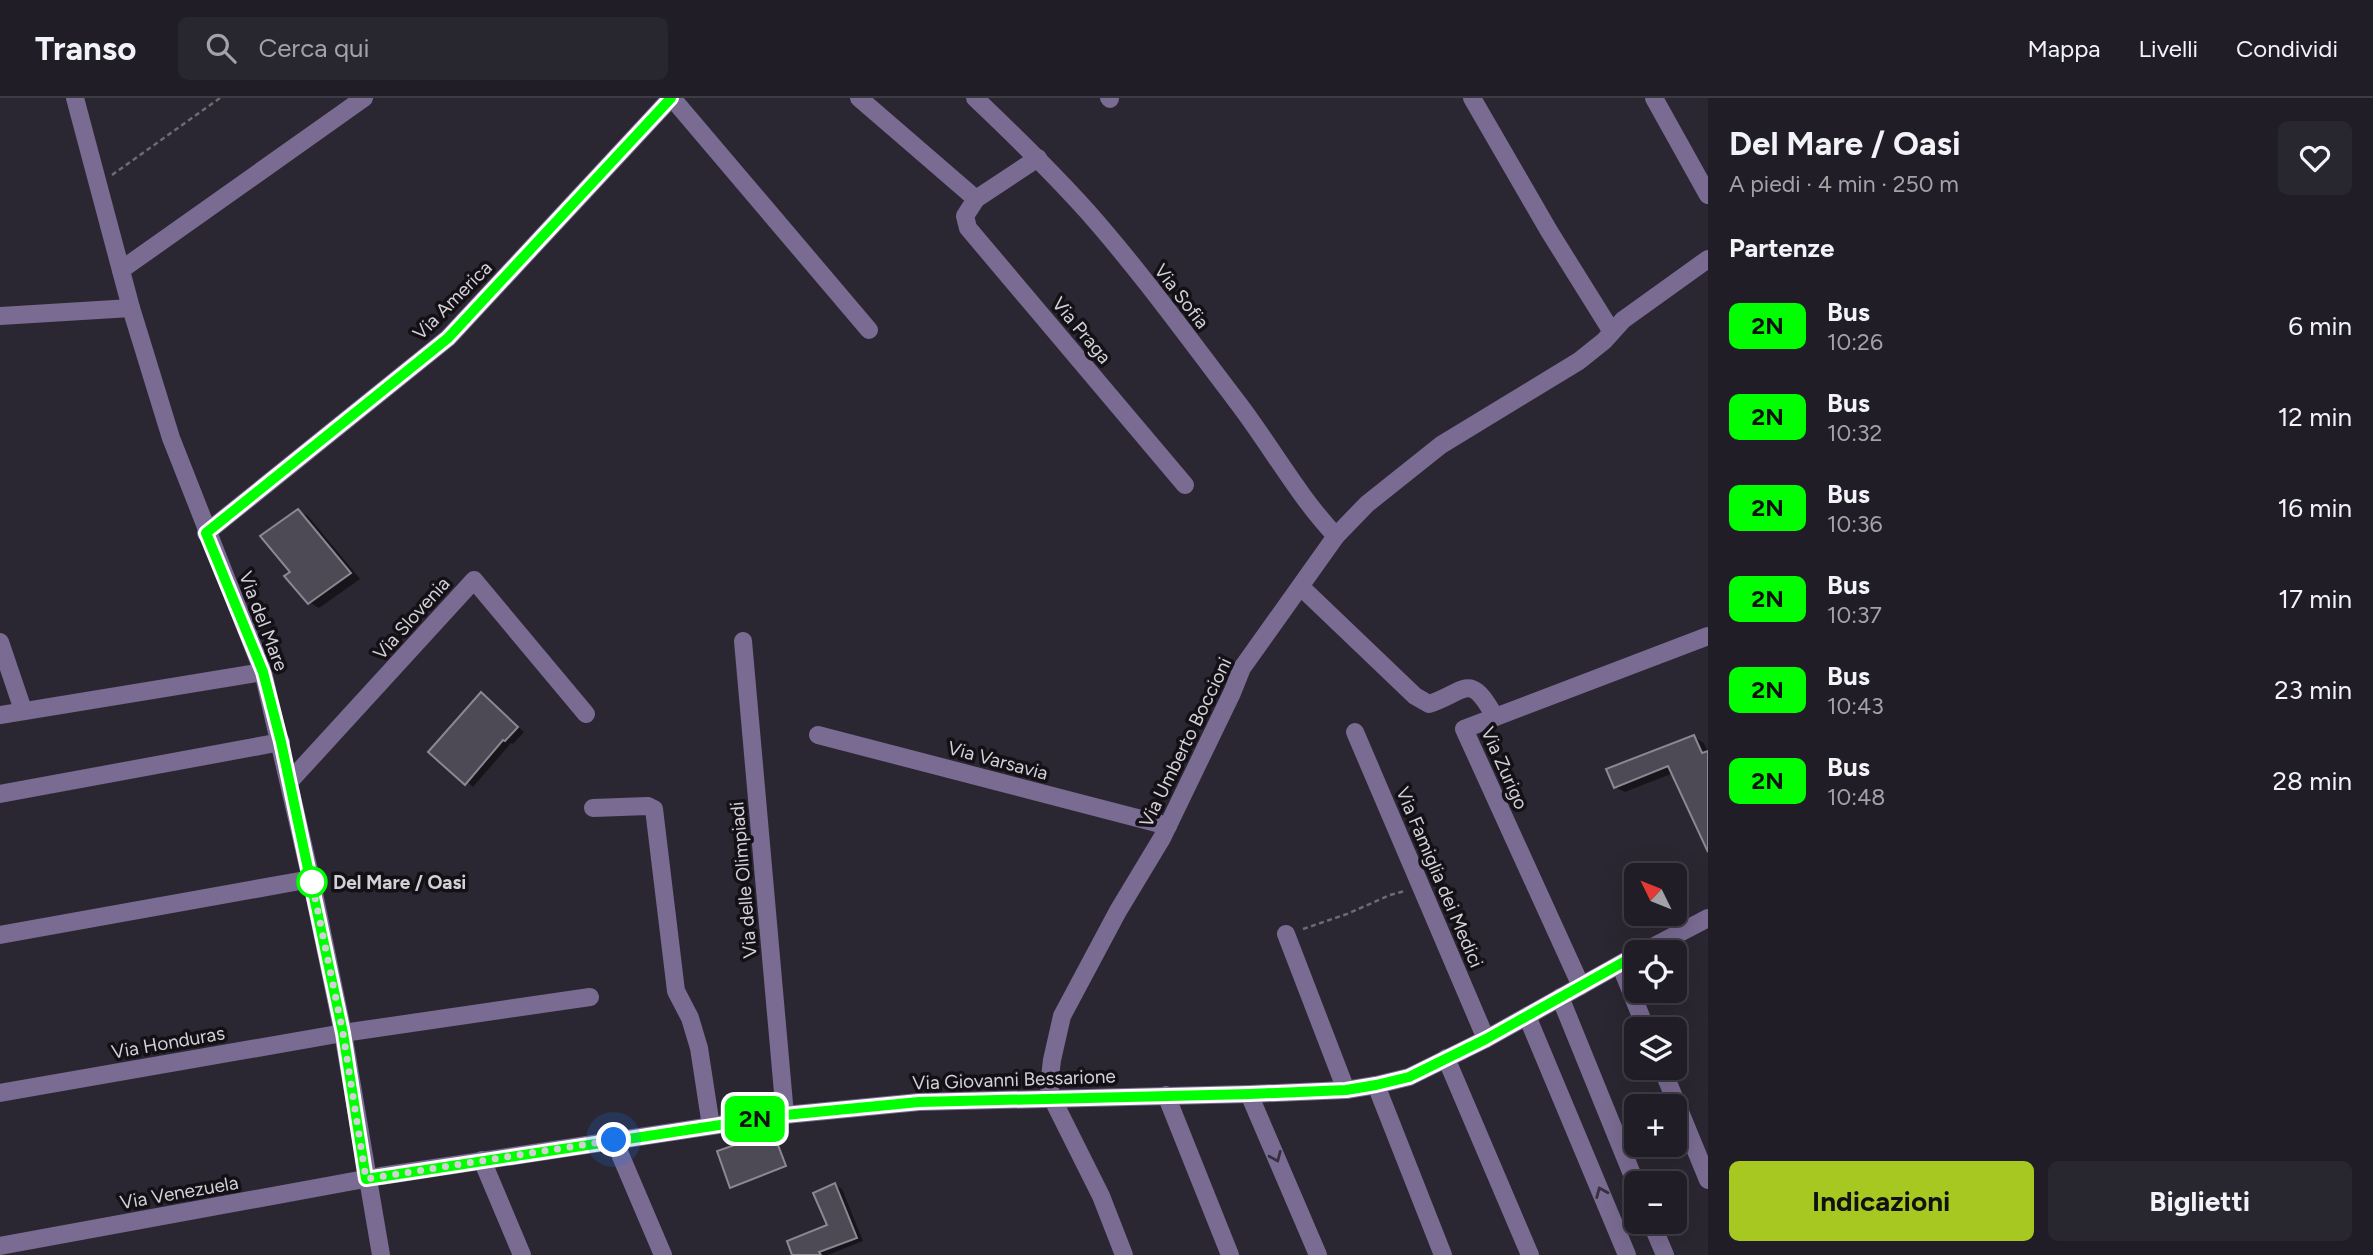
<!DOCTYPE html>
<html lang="it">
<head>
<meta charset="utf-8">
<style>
  body { margin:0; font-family:Figtree,sans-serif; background:#28262e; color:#f1f3f6; height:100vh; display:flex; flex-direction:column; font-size:26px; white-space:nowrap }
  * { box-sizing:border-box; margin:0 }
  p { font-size:23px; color:#a2a2a7 }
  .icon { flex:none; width:38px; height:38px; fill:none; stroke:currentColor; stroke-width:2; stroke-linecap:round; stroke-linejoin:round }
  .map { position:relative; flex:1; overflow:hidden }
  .panel { display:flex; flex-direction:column; background:#201d26; width:665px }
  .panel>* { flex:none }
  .badge { padding:0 14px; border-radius:10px; font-size:24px; line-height:46px }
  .needle { width:46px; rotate:313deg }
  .controls { position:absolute; left:1624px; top:765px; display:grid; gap:14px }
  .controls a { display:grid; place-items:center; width:63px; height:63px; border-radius:10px; background:#201d26; box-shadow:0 7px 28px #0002,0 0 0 2px #3d3b43; font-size:35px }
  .you { position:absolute; width:35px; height:35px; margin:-18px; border:5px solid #fff; border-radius:50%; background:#1a73e8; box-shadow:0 0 0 10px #1a73e833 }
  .map>.badge { position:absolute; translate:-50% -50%; box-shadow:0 0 0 4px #fff }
  h2 { padding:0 21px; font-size:26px; line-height:63px }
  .round { display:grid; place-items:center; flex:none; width:74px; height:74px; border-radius:10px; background:#28262e }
  .head { display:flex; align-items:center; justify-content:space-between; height:119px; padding:0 21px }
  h1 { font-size:33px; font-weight:700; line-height:52px }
  .cta { display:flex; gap:14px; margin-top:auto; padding:14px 21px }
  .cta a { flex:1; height:80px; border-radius:10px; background:#a6c821; color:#111; font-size:28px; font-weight:700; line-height:80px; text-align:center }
  .cta a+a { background:#28262e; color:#f1f3f6 }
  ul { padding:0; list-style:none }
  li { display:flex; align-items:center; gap:21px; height:91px; padding:0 21px }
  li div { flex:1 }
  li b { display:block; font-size:26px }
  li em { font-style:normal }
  li .badge { min-width:77px; font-weight:700; text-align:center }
  header { display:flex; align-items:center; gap:42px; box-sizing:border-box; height:98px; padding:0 35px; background:#201d26; border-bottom:2px solid #3d3b43 }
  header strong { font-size:33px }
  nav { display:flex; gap:38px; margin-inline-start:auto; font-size:24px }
  .search { width:490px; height:63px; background:#28262e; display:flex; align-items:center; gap:18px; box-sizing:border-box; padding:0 24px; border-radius:10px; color:#a2a2a7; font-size:26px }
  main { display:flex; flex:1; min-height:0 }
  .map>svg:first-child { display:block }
  .shadow { fill:#0007 }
  .building { fill:#4d4955; stroke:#8b8794; stroke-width:2 }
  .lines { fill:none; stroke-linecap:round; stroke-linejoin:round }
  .path { stroke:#6d6a73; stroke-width:2.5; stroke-dasharray:5 3.5; stroke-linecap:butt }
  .minor { stroke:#7a6b92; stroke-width:18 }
  .oneway { stroke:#373041 }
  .line-casing { stroke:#fff; stroke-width:16 }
  .line { stroke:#0f0; stroke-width:10 }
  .walk { stroke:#d3d0d7; stroke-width:7; stroke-dasharray:0 12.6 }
  .stop-dot { fill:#fff; stroke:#0f0; stroke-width:3.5 }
  .labels { text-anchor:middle; stroke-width:7; stroke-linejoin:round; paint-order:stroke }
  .street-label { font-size:19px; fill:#d3d0d7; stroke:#131116 }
  .stop-label { font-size:19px; font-weight:bold; fill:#d3d0d7; stroke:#131116; text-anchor:start }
</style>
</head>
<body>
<header>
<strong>Transo</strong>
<div class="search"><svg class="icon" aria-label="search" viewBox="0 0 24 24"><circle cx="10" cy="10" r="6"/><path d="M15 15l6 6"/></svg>Cerca qui</div>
<nav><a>Mappa</a><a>Livelli</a><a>Condividi</a></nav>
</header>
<main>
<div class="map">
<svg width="1708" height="1157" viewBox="0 0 1708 1157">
  <rect width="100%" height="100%" fill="#2b2732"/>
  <!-- shadow -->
  <g class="shadow">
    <polygon points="298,413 308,418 360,481 319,510 309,504"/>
    <polygon points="481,596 524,634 513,646 511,645 473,689 430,654"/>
    <polygon points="1694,639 1704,645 1708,655 1708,747 1673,675 1625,694 1615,689"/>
    <polygon points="773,1036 787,1068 731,1089"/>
    <polygon points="835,1087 842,1091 863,1143 828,1157 794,1157 830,1128"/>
  </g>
  <!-- building -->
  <g class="building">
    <polygon points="298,411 351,475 308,506 284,478 290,474 260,438"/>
    <polygon points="481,594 518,629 505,643 503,642 465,687 428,654"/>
    <polygon points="1694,637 1702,655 1708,653 1708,754 1668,668 1614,690 1606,671"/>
    <polygon points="773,1034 786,1068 730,1090 717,1053"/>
    <polygon points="835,1085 857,1140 819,1154 821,1157 792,1157 787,1143 827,1127 813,1095"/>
  </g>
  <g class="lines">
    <!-- path -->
    <g class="path">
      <polyline points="112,77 220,0"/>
      <polyline points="1303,831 1347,816 1390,797 1405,793"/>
    </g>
    <!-- minor -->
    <g class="minor">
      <polyline points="75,0 131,210 171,340 263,574 311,781 343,935 381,1157"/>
      <polyline points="672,0 869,232"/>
      <polyline points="859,0 976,101"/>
      <path d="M975 0C1014 37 1052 74 1087 113 1140 173 1187 238 1235 301 1270 346 1297 397 1336 438"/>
      <polyline points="1109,0 1110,1"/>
      <polyline points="1472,0 1549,133 1612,234"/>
      <polyline points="1654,0 1708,97"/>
      <polyline points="1038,60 976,101 965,118 968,130 1185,387"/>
      <polyline points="121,172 364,0"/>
      <polyline points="0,218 131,210"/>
      <polyline points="206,435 448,240 671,0"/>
      <path d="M1301 489 1415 598 1429 606C1466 594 1469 572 1495 619"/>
      <polyline points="743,543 785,1017"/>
      <polyline points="0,544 23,612"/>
      <polyline points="0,617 263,574"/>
      <polyline points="1355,634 1486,941"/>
      <polyline points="818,637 1168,728"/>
      <polyline points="290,683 474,482 586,616"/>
      <polyline points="0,696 281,644"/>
      <polyline points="593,710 648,708 654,711 676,893 690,920 699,950 711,1028"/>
      <polyline points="1286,836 1346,992"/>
      <polyline points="0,837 311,781"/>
      <polyline points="1643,854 1708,820"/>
      <polyline points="1620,866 1646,931"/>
      <polyline points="1581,888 1464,631 1708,538"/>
      <polyline points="1560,899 1636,1086"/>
      <polyline points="1527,918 1627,1157"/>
      <polyline points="1446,960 1530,1157"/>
      <polyline points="1662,970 1708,1082"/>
      <polyline points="1376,987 1443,1157"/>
      <polyline points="0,995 343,935 590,899"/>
      <polyline points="1249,996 1318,1157"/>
      <polyline points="1166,997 1230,1157"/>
      <polyline points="614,1042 663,1157"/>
      <polyline points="482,1062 522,1157"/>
      <polyline points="1651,1124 1665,1157"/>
      <polyline points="0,1148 381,1078 785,1017 919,1004 1249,996 1346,992 1376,987 1409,979 1486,941 1636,857"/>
      <polyline points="1124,1157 1101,1098 1052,1000 1049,988 1052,962 1062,918 1118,813 1162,740 1232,595 1242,570 1336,438 1367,406 1441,347 1579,263 1604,243 1623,222 1708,161"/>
    </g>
  </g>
  <!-- one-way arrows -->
  <defs><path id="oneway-chevron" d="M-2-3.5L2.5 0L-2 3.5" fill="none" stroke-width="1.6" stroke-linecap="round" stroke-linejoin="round" transform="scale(1.75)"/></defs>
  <g class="oneway">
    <use href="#oneway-chevron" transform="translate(1276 1059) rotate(67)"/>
    <use href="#oneway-chevron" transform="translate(1601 1094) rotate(-113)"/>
  </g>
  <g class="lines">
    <!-- line casing -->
    <g class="line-casing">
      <polyline id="line" points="671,0 448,240 206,435 263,574 281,644 343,935 366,1081 785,1017 919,1004 1250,996 1346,992 1376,987 1409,979 1486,941 1636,857"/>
    </g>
    <!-- line -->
    <use href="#line" class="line"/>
    <!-- walk -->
    <polyline class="walk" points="312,784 311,780 343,935 366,1081 614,1042"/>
  </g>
  <!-- markers -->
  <circle class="stop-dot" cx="312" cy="784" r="14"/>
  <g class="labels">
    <!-- street labels -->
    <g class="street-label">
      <text transform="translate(1182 198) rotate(52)" y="7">Via Sofia</text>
      <text transform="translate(452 202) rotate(-45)" y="7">Via America</text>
      <text transform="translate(1082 232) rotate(50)" y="7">Via Praga</text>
      <text transform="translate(411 520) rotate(-48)" y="7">Via Slovenia</text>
      <text transform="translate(264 523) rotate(69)" y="7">Via del Mare</text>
      <text transform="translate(1185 644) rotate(-64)" y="7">Via Umberto Boccioni</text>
      <text transform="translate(998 662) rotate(15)" y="7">Via Varsavia</text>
      <text transform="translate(1505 670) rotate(66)" y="7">Via Zurigo</text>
      <text transform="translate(1440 779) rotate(67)" y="7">Via Famiglia dei Medici</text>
      <text transform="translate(743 782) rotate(-95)" y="7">Via delle Olimpiadi</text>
      <text transform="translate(168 944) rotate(-10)" y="7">Via Honduras</text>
      <text transform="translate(1014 981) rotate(-2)" y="7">Via Giovanni Bessarione</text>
      <text transform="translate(179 1094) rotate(-10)" y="7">Via Venezuela</text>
    </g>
    <!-- stop labels -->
    <g class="stop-label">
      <text x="333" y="791">Del Mare / Oasi</text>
    </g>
  </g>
</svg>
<div class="controls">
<a><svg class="needle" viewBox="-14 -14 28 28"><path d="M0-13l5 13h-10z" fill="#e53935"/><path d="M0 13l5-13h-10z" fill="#a2a2a7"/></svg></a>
<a><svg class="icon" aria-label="locate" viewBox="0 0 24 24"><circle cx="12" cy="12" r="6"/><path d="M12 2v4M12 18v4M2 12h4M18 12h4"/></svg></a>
<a><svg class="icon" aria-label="layers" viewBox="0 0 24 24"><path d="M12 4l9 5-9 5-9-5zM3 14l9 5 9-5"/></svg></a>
<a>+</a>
<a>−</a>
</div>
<div class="you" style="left:614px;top:1042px"></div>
<b class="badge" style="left:755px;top:1021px;background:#0f0;color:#111">2N</b>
</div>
<section class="panel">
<div class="head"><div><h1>Del Mare / Oasi</h1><p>A piedi · 4 min · 250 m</p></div><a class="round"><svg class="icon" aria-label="heart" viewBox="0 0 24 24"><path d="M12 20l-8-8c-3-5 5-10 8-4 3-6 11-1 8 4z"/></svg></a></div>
<h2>Partenze</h2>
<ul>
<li><span class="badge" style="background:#0f0;color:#111">2N</span><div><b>Bus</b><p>10:26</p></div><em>6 min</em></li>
<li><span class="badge" style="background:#0f0;color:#111">2N</span><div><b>Bus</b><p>10:32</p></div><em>12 min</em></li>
<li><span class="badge" style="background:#0f0;color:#111">2N</span><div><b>Bus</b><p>10:36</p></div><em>16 min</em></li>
<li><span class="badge" style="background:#0f0;color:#111">2N</span><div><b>Bus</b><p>10:37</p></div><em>17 min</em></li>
<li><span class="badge" style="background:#0f0;color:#111">2N</span><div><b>Bus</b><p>10:43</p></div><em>23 min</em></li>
<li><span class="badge" style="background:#0f0;color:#111">2N</span><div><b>Bus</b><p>10:48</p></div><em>28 min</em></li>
</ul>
<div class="cta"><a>Indicazioni</a><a>Biglietti</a></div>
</section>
</main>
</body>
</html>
